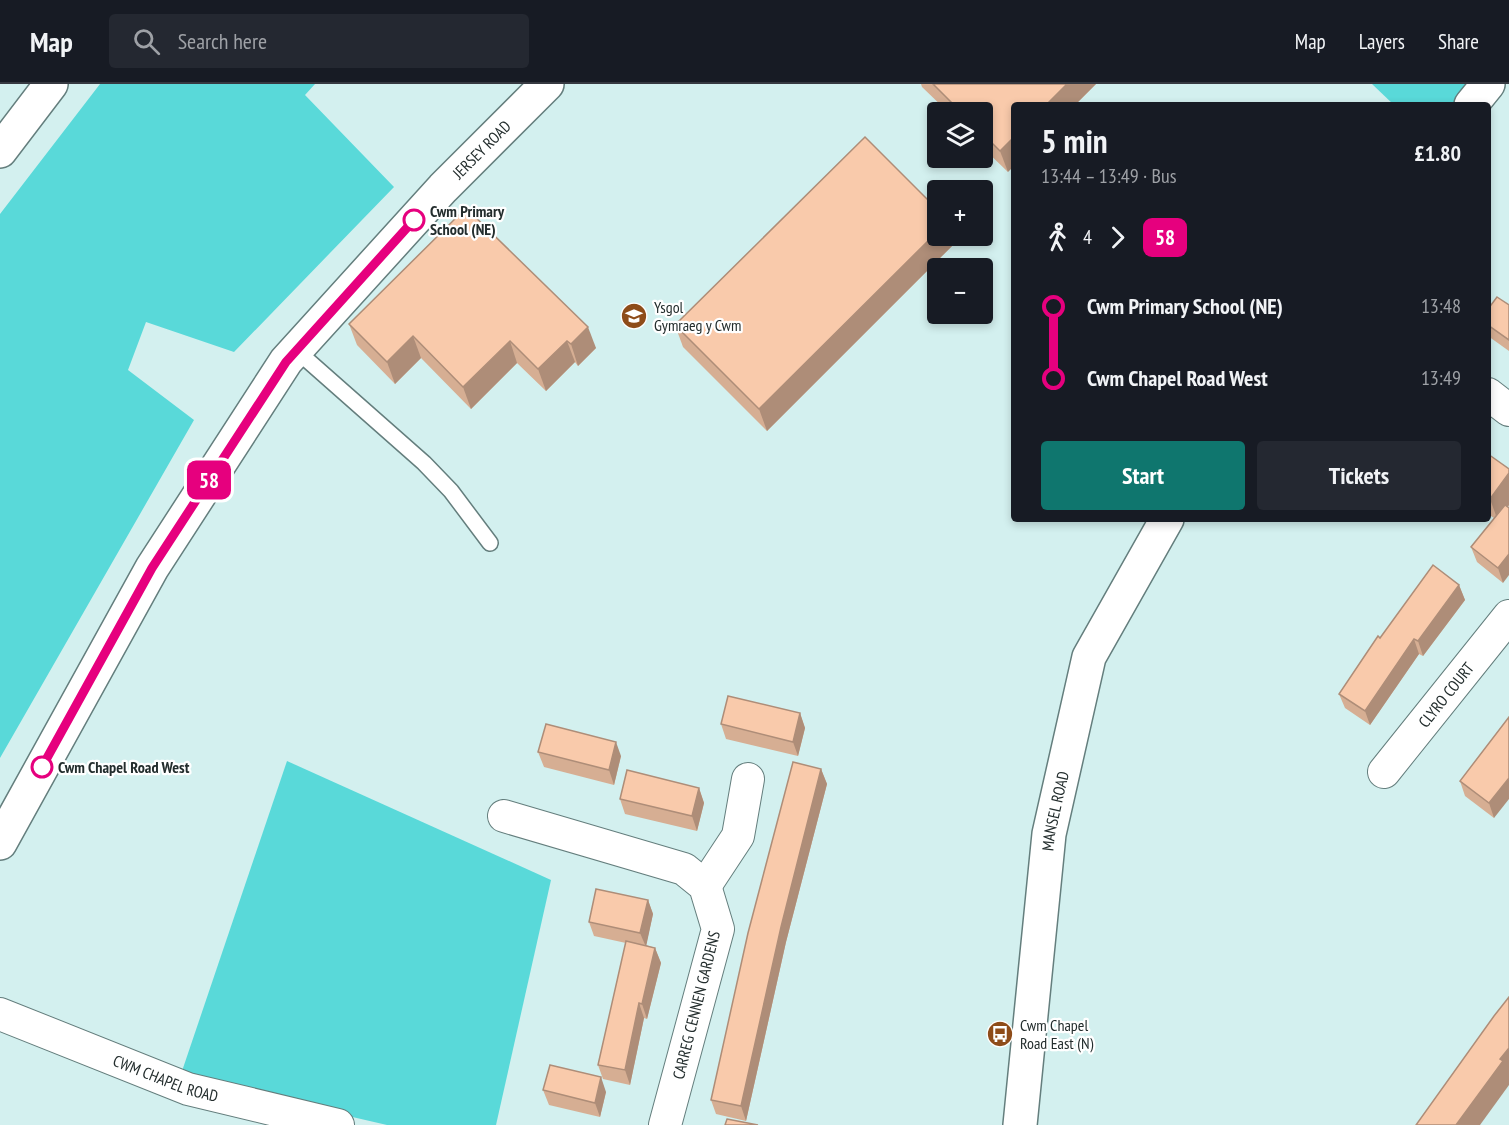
<!DOCTYPE html>
<html lang="en">
<head>
<meta charset="utf-8">
<style>
  body { margin:0; font-family:"PT Sans Narrow",sans-serif; background:#242831; color:#f1f3f6; height:100vh; display:flex; flex-direction:column; font-size:22px; white-space:nowrap }
  * { box-sizing:border-box; margin:0 }
  p { font-size:20px; color:#9ea1a6 }
  .icon { flex:none; width:33px; height:33px; fill:none; stroke:currentColor; stroke-width:2; stroke-linecap:round; stroke-linejoin:round }
  .map { position:relative; flex:1; overflow:hidden }
  .details { position:absolute; left:1011px; top:18px; width:480px; height:420px; display:flex; flex-direction:column; background:#171b24; border-radius:6px; box-shadow:0 3px 9px #0003 }
  .details>* { flex:none }
  .badge { padding:0 12px; border-radius:9px; font-size:21px; line-height:39px }
  .tools { position:absolute; left:927px; top:18px; display:grid; gap:12px }
  .tools a { display:grid; place-items:center; width:66px; height:66px; border-radius:6px; background:#171b24; box-shadow:0 3px 9px #0003; font-size:30px }
  .map>.badge { position:absolute; translate:-50% -50%; box-shadow:0 0 0 3px #fff }
  .legs { display:flex; align-items:center; gap:9px; height:66px; padding:0 30px; font-size:20px }
  .legs p { margin-inline-start:auto }
  .head { display:flex; align-items:center; justify-content:space-between; height:102px; padding:0 30px }
  h1 { font-size:33px; font-weight:800; line-height:45px }
  .primary-button { display:flex; gap:12px; margin-top:auto; padding:12px 30px }
  .primary-button a { flex:1; height:69px; border-radius:6px; background:#0f766e; color:#fff; font-size:24px; font-weight:800; line-height:69px; text-align:center }
  .primary-button a+a { background:#242831; color:#f1f3f6 }
  ul { padding:0 30px; list-style:none }
  li { display:flex; align-items:center; gap:21px; height:72px; font-size:22px }
  li i { display:grid; place-items:center; width:9px; height:100%; margin:0 8px; background:currentColor }
  li i::after { content:''; width:15px; height:15px; margin:-8px; border:4px solid; border-radius:50%; background:#171b24 }
  li p { margin-inline-start:auto }
  li:first-child i { background:linear-gradient(#0000 50%,currentColor 0) }
  li:last-child i { background:linear-gradient(currentColor 50%,#0000 0) }
  header { display:flex; align-items:center; gap:36px; box-sizing:border-box; height:84px; padding:0 30px; background:#171b24; border-bottom:2px solid #363941 }
  header strong { font-size:28px }
  nav { display:flex; gap:33px; margin-inline-start:auto; font-size:21px }
  .search { width:420px; height:54px; background:#242831; display:flex; align-items:center; gap:15px; box-sizing:border-box; padding:0 21px; border-radius:6px; color:#9ea1a6; font-size:22px }
  .map>svg:first-child { display:block }
  .green { fill:#59d9d9 }
  .lines { fill:none; stroke-linecap:round; stroke-linejoin:round }
  .service-casing { stroke:#647e7d; stroke-width:18 }
  .minor-casing { stroke:#647e7d; stroke-width:34 }
  .tertiary-casing { stroke:#647e7d; stroke-width:36 }
  .secondary-casing { stroke:#647e7d; stroke-width:36 }
  .primary-casing { stroke:#647e7d; stroke-width:36 }
  .service { stroke:#fff; stroke-width:15 }
  .minor { stroke:#fff; stroke-width:32 }
  .tertiary { stroke:#fff; stroke-width:33 }
  .secondary { stroke:#fff; stroke-width:33 }
  .primary { stroke:#fff; stroke-width:33 }
  .wall { fill:#d6ae93 }
  .shaded-wall { fill:#ae8d78 }
  .building { fill:#f9caab; stroke:#ae8d78; stroke-width:1.5 }
  .line-1-casing { stroke:#fff; stroke-width:14 }
  .line-1 { stroke:#e6007e; stroke-width:9 }
  .stop-1-dot { fill:#fff; stroke:#e6007e; stroke-width:3 }
  .labels { text-anchor:middle; stroke-width:4.5; stroke-linejoin:round; paint-order:stroke }
  .street-label { font-size:16px; fill:#232d2d; stroke:#fff }
  .stop-label { font-size:16px; font-weight:bold; fill:#232d2d; stroke:#fff; text-anchor:start }
  .poi-label { font-size:16px; fill:#232d2d; stroke:#fff; text-anchor:start }
</style>
</head>
<body>
<header>
<strong>Map</strong>
<div class="search"><svg class="icon" aria-label="search" viewBox="0 0 24 24"><circle cx="10" cy="10" r="6"/><path d="M15 15l6 6"/></svg>Search here</div>
<nav><a>Map</a><a>Layers</a><a>Share</a></nav>
</header>
<div class="map">
<svg width="1509" height="1041" viewBox="0 0 1509 1041">
  <rect width="100%" height="100%" fill="#d3f0ef"/>
  <!-- green -->
  <g class="green">
    <polygon points="100,0 315,0 305,11 394,103 234,268 146,238 128,286 194,336 0,674 0,130"/>
    <polygon points="1372,0 1475,0 1458,21 1394,21"/>
    <polygon points="287,677 551,796 496,1041 387,1041 180,993"/>
  </g>
  <g class="lines">
    <!-- service casing -->
    <g class="service-casing">
      <polyline id="service" points="296,266 424,379 451,407 490,459"/>
    </g>
    <!-- minor casing -->
    <g class="minor-casing">
      <g id="minor">
        <polyline points="1488,310 1509,326"/>
        <path id="s1" d="M1384 688 1509 532"/>
        <polyline points="504,732 684,785 705,802 718,845 665,1041"/>
        <polyline points="705,802 738,752 748,695"/>
        <path id="s2" d="M0 930 188 1005 338 1041"/>
      </g>
    </g>
    <!-- tertiary casing -->
    <g class="tertiary-casing">
      <g id="tertiary">
        <polyline points="1471,21 1488,0"/>
        <path id="s3" d="M1020 1041 1049 750 1089 573 1167 435"/>
      </g>
    </g>
    <!-- secondary casing -->
    <g class="secondary-casing">
      <g id="secondary">
        <path id="s4" d="M0 759 152 484 286 277 443 104 547 0"/>
      </g>
    </g>
    <!-- primary casing -->
    <g class="primary-casing">
      <polyline id="primary" points="0,67 51,0"/>
    </g>
    <!-- service -->
    <use href="#service" class="service"/>
    <!-- minor -->
    <use href="#minor" class="minor"/>
    <!-- tertiary -->
    <use href="#tertiary" class="tertiary"/>
    <!-- secondary -->
    <use href="#secondary" class="secondary"/>
    <!-- primary -->
    <use href="#primary" class="primary"/>
  </g>
  <!-- wall -->
  <g class="wall">
    <polygon points="921,0 1096,0 1075,21 1014,21 1008,88 982,63 982,28 948,28 922,3"/>
    <polygon points="466,124 596,264 578,282 575,278 546,307 517,279 471,325 421,274 395,300 357,261 349,240"/>
    <polygon points="938,152 954,152 956,158 767,347 683,263 675,241"/>
    <polygon points="1509,221 1509,267 1488,252 1488,225"/>
    <polygon points="1488,370 1509,421 1508,423 1503,499 1477,478 1471,463 1494,434 1488,430"/>
    <polygon points="1459,501 1465,516 1423,572 1419,570 1370,641 1345,624 1339,610 1380,554"/>
    <polygon points="800,629 805,644 798,672 726,655 721,640"/>
    <polygon points="1509,633 1494,734 1465,712 1460,697"/>
    <polygon points="538,668 621,672 614,701 544,683"/>
    <polygon points="821,685 827,700 786,858 746,1037 716,1030 711,1016"/>
    <polygon points="699,704 704,719 697,747 625,730 620,715"/>
    <polygon points="648,816 653,830 646,861 655,864 661,879 647,935 644,934 630,1001 603,995 598,981 626,859 594,852 589,838"/>
    <polygon points="543,1006 606,1008 600,1033 549,1021"/>
  </g>
  <!-- shaded-wall -->
  <g class="shaded-wall">
    <polygon points="1067,0 1096,0 1075,21 1046,21"/>
    <polygon points="1014,53 1014,82 1008,88 1000,67"/>
    <polygon points="938,147 938,152 954,152 956,158 767,347 759,325"/>
    <polygon points="588,243 596,264 578,282 571,260"/>
    <polygon points="413,252 421,274 395,300 387,278"/>
    <polygon points="510,257 517,279 471,325 463,303"/>
    <polygon points="567,257 575,278 546,307 538,285"/>
    <polygon points="1509,389 1509,421 1498,437 1490,415"/>
    <polygon points="1509,470 1509,491 1503,499 1498,484"/>
    <polygon points="1459,501 1465,516 1423,572 1418,557"/>
    <polygon points="1414,555 1419,570 1370,641 1365,627"/>
    <polygon points="800,629 805,644 798,672 793,658"/>
    <polygon points="616,658 621,672 614,701 609,686"/>
    <polygon points="821,685 827,700 786,858 746,1037 741,1022 781,843"/>
    <polygon points="1509,694 1509,715 1494,734 1489,719"/>
    <polygon points="699,704 704,719 697,747 692,732"/>
    <polygon points="648,816 653,830 646,863 640,849"/>
    <polygon points="655,864 661,879 647,935 642,920"/>
    <polygon points="639,919 644,934 630,1001 625,986"/>
    <polygon points="1509,964 1509,1001 1480,1041 1456,1041 1500,975"/>
    <polygon points="601,993 606,1008 600,1033 595,1019"/>
  </g>
  <!-- building -->
  <g class="building">
    <polygon points="933,0 1067,0 1046,21 1014,21 1014,53 1000,67 982,49 982,28 961,28"/>
    <polygon points="865,53 938,126 938,147 759,325 675,241"/>
    <polygon points="466,124 588,243 571,260 567,257 538,285 510,257 463,303 413,252 387,278 349,240"/>
    <polygon points="1497,213 1509,221 1509,256 1488,241 1488,225"/>
    <polygon points="1488,370 1509,385 1509,389 1490,415 1488,414"/>
    <polygon points="1505,421 1509,424 1509,470 1498,484 1471,463"/>
    <polygon points="1433,481 1459,501 1418,557 1414,555 1365,627 1339,610 1378,552 1380,554"/>
    <polygon points="728,612 800,629 793,658 721,640"/>
    <polygon points="1509,633 1509,694 1489,719 1460,697"/>
    <polygon points="546,640 616,658 609,686 538,668"/>
    <polygon points="793,678 821,685 781,843 741,1022 711,1016 748,849"/>
    <polygon points="627,686 699,704 692,732 620,715"/>
    <polygon points="596,805 648,816 640,849 589,838"/>
    <polygon points="626,857 655,864 642,920 639,919 625,986 598,981"/>
    <polygon points="1509,913 1509,964 1500,975 1503,977 1456,1041 1416,1041 1494,932"/>
    <polygon points="550,981 601,993 595,1019 543,1006"/>
    <polygon points="727,1035 758,1041 725,1041"/>
  </g>
  <g class="lines">
    <!-- line-1 casing -->
    <g class="line-1-casing">
      <polyline id="line-1" points="42,683 152,484 286,278 414,136"/>
    </g>
    <!-- line-1 -->
    <use href="#line-1" class="line-1"/>
  </g>
  <!-- icons -->
  <defs>
    <g id="school-disc" transform="scale(1.35)"><circle r="9.5" fill="#8e4c19" stroke="#fff"/><path d="M0-5L7-2L0 1L-7-2ZM-4 1L0 2.5L4 1V4Q0 6-4 4Z" fill="#fff"/></g>
    <g id="bus-disc" transform="scale(1.35)"><circle r="9.5" fill="#8e4c19" stroke="#fff"/><path d="M-5-6H5V4H4V6H2V4H-2V6H-4V4H-5ZM-3.5-4V0h7V-4ZM-3.5 1.2v1.5H-2V1.2ZM2 1.2v1.5H3.5V1.2Z" fill="#fff"/></g>
  </defs>
  <g fill-rule="evenodd">
    <use href="#school-disc" x="634" y="232"/>
    <use href="#bus-disc" x="1000" y="950"/>
  </g>
  <!-- markers -->
  <g class="stop-1-dot">
    <circle cx="414" cy="136" r="10"/>
    <circle cx="42" cy="683" r="10"/>
  </g>
  <g class="labels">
    <!-- street labels -->
    <g class="street-label">
      <text dy="6" stroke="none"><textPath href="#s4" startOffset="849">JERSEY ROAD</textPath></text>
      <text dy="6" stroke="none"><textPath href="#s1" startOffset="99">CLYRO COURT</textPath></text>
      <text dy="6" stroke="none"><textPath href="#s3" startOffset="316">MANSEL ROAD</textPath></text>
      <text transform="translate(696 921) rotate(-76)" y="6">CARREG CENNEN GARDENS</text>
      <text dy="6" stroke="none"><textPath href="#s2" startOffset="178">CWM CHAPEL ROAD</textPath></text>
    </g>
    <!-- stop labels -->
    <g class="stop-label">
      <text x="430" y="133">Cwm Primary<tspan x="430" dy="18">School (NE)</tspan></text>
      <text x="58" y="689">Cwm Chapel Road West</text>
    </g>
    <!-- poi labels -->
    <g class="poi-label">
      <text x="654" y="229">Ysgol<tspan x="654" dy="18">Gymraeg y Cwm</tspan></text>
      <text x="1020" y="947">Cwm Chapel<tspan x="1020" dy="18">Road East (N)</tspan></text>
    </g>
  </g>
</svg>
<div class="tools">
<a><svg class="icon" aria-label="layers" viewBox="0 0 24 24"><path d="M12 4l9 5-9 5-9-5zM3 14l9 5 9-5"/></svg></a>
<a>+</a>
<a>−</a>
</div>
<b class="badge" style="left:209px;top:396px;background:#e6007e;color:#fff">58</b>
<section class="details">
<div class="head"><div><h1>5 min</h1><p>13:44 – 13:49 · Bus</p></div><b>£1.80</b></div>
<div class="legs"><svg class="icon" aria-label="walk" viewBox="0 0 24 24"><circle cx="13" cy="4" r="2"/><path d="M13 8l-2 6 4 7M11 14l-3 7M7 12l3-4h3l4 4"/></svg>4<svg class="icon" aria-label="forward" viewBox="0 0 24 24"><path d="M9 5l7 7-7 7"/></svg><b class="badge" style="background:#e6007e;color:#fff">58</b></div>
<ul>
<li><i style="color:#e6007e"></i><b>Cwm Primary School (NE)</b><p>13:48</p></li>
<li><i style="color:#e6007e"></i><b>Cwm Chapel Road West</b><p>13:49</p></li>
</ul>
<div class="primary-button"><a>Start</a><a>Tickets</a></div>
</section>
</div>
</body>
</html>
